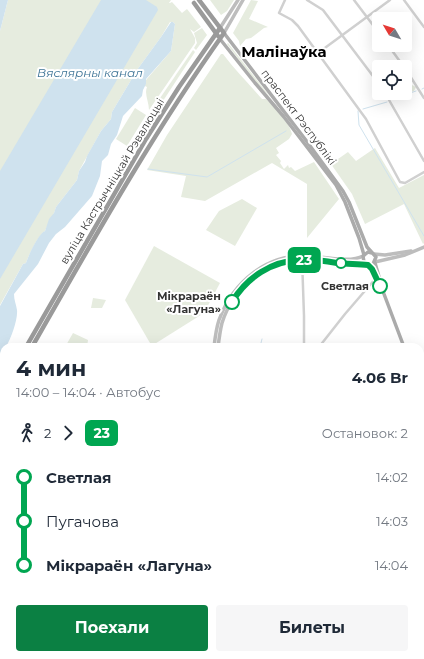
<!DOCTYPE html>
<html lang="ru">
<head>
<meta charset="utf-8">
<style>
  body { margin:0; font-family:Montserrat,sans-serif; background:#f6f6f7; color:#1f2937; height:100vh; display:flex; flex-direction:column; font-size:15px; white-space:nowrap }
  * { box-sizing:border-box; margin:0 }
  p { font-size:13px; color:#747a83 }
  .icon { flex:none; width:22px; height:22px; fill:none; stroke:currentColor; stroke-width:2; stroke-linecap:round; stroke-linejoin:round }
  .map { position:relative; flex:1; overflow:hidden }
  .drawer { position:absolute; left:0px; top:343px; width:424px; height:316px; display:flex; flex-direction:column; background:#fff; border-radius:12px 12px 0 0; box-shadow:0 4px 16px #0002 }
  .drawer>* { flex:none }
  .badge { padding:0 8px; border-radius:6px; font-size:14px; line-height:26px }
  .needle { width:26px; rotate:309deg }
  .fabs { position:absolute; left:372px; top:12px; display:grid; gap:8px }
  .fabs a { display:grid; place-items:center; width:40px; height:40px; border-radius:4px; background:#fff; box-shadow:0 4px 16px #0002; font-size:20px }
  .map>.badge { position:absolute; translate:-50% -50%; box-shadow:0 0 0 2px #fff }
  .legs { display:flex; align-items:center; gap:6px; height:44px; padding:0 16px; font-size:13px }
  .legs p { margin-inline-start:auto }
  .head { display:flex; align-items:center; justify-content:space-between; height:68px; padding:0 16px }
  h1 { font-size:22px; font-weight:700; line-height:30px }
  .button { display:flex; gap:8px; margin-top:auto; padding:8px 16px }
  .button a { flex:1; height:46px; border-radius:4px; background:#0b8043; color:#fff; font-size:16px; font-weight:700; line-height:46px; text-align:center }
  .button a+a { background:#f6f6f7; color:#1f2937 }
  ul { padding:0 16px; list-style:none }
  li { display:flex; align-items:center; gap:14px; height:44px; font-size:15px }
  li i { display:grid; place-items:center; width:6px; height:100%; margin:0 5px; background:currentColor }
  li i::after { content:''; width:10px; height:10px; margin:-5px; border:3px solid; border-radius:50%; background:#fff }
  li p { margin-inline-start:auto }
  li:first-child i { background:linear-gradient(#0000 50%,currentColor 0) }
  li:last-child i { background:linear-gradient(currentColor 50%,#0000 0) }
  .map>svg:first-child { display:block }
  .green { fill:#e6ecdf }
  .water { fill:#cfe2ee }
  .lines { fill:none; stroke-linecap:round; stroke-linejoin:round }
  .stream { stroke:#cfe2ee; stroke-width:1 }
  .street { stroke:#d0d0d0; stroke-width:2.5 }
  .secondary { stroke:#bdbdbd; stroke-width:3.5 }
  .primary { stroke:#ababab; stroke-width:3.5 }
  .highway { stroke:#9a9a9a; stroke-width:4.5 }
  .line-1-casing { stroke:#fff; stroke-width:9 }
  .line-1 { stroke:#00a651; stroke-width:6 }
  .stop-1-dot { fill:#fff; stroke:#00a651; stroke-width:2 }
  .labels { text-anchor:middle; stroke-width:4; stroke-linejoin:round; paint-order:stroke }
  .street-label { font-size:11px; fill:#333; stroke:#fff }
  .stop-label { font-size:11px; font-weight:bold; fill:#333; stroke:#fff; text-anchor:end }
  .water-label { font-size:12px; font-style:italic; fill:#3f7597; stroke:#fff }
  .district-label { font-size:15px; font-weight:bold; fill:#000; stroke:#fff }
</style>
</head>
<body>
<div class="map">
<svg width="424" height="659" viewBox="0 0 424 659">
  <rect width="100%" height="100%" fill="#fff"/>
  <!-- green -->
  <g class="green">
    <path d="M8 0H171L169 3H170L172 2 182 13 187 9 201 27 194 32 190 29 195 38V43L149 110C149 102 144 94 147 87L145 86 146 80 171 51 175 24 173 22H170L161 37 137 70 112 112 111 119 101 131 79 171 77 180 56 207C54 216 48 223 45 231 39 234 28 256 26 263L23 264 0 305V31Z"/>
    <polygon points="210,0 234,0 227,11 221,15"/>
    <polygon points="251,0 258,1 249,19 268,27 264,28 251,38 246,39 240,46 239,41 233,33"/>
    <polygon points="202,28 207,35 196,50 194,48 197,43 194,33"/>
    <polygon points="228,43 271,98 258,85 227,44"/>
    <polygon points="193,50 195,52 161,104 158,101"/>
    <path d="M221 54H223C235 70 249 84 262 99H266C274 107 290 123 292 134L289 139 276 148 279 153 276 155 281 161 280 163 284 169 288 165 289 168 291 167 295 171 314 162 339 199 307 238V184L272 163 205 201 181 197 186 176 147 170 167 135Z"/>
    <polygon points="412,85 416,87 414,91 396,97 392,96 392,93 405,93 405,89"/>
    <polygon points="135,108 146,115 127,146 116,139"/>
    <polygon points="375,148 399,188 424,175 424,243 423,244 404,204 365,224 352,194 331,164 348,152 356,161"/>
    <polygon points="242,199 257,208 235,246 206,230 219,211"/>
    <polygon points="154,246 220,283 204,313 153,345 150,343 125,300"/>
    <polygon points="93,298 106,300 102,308 91,308"/>
    <polygon points="73,333 88,340 87,347 65,347"/>
    <polygon points="0,432 4,433 4,465 0,467"/>
  </g>
  <!-- water -->
  <g class="water">
    <polygon points="0,0 8,0 0,31"/>
    <polygon points="101,0 146,0 157,7 158,10 0,279 0,171"/>
    <path d="M171 22H173L175 24 171 51 146 79V84L143 90 142 96 123 116 117 135 111 144 108 155 102 161 100 176 92 196 65 227 56 234 49 243 38 264 14 294C14 300 16 304 17 310 18 320 11 338 6 347H4V350L0 355V306L23 264 26 263C28 256 39 233 45 231L49 219 54 213 56 207 77 180 79 171 85 162 87 156 101 131 111 119 112 112 137 70 161 37Z"/>
  </g>
  <g class="lines">
    <!-- stream -->
    <g class="stream">
      <polyline points="422,89 424,88"/>
      <polyline points="393,99 416,91"/>
      <polyline points="363,109 387,102"/>
      <polyline points="358,111 359,125 424,236"/>
      <polyline points="148,169 207,177 286,131"/>
      <polyline points="260,347 262,339"/>
    </g>
    <!-- street -->
    <g class="street">
      <polyline points="285,0 279,13 292,20 298,26 366,119 400,182 405,183 424,172"/>
      <polyline points="307,0 323,10 379,84"/>
      <polyline points="354,0 379,33"/>
      <polyline points="404,0 424,27"/>
      <polyline points="388,45 404,67"/>
      <polyline points="318,53 390,0"/>
      <polyline points="405,68 424,98"/>
      <polyline points="385,93 424,161"/>
      <polyline points="302,258 304,316 304,347"/>
      <polyline points="319,347 345,314 376,278"/>
      <polyline points="420,372 424,372"/>
      <polyline points="132,659 134,655"/>
    </g>
    <!-- secondary -->
    <g class="secondary">
      <polyline points="220,28 238,0"/>
      <polyline points="224,33 243,0"/>
      <polyline points="374,254 385,255 411,251"/>
      <polyline points="375,262 405,255 424,247"/>
      <path d="M214 347C215 338 216 329 219 320 233 282 267 253 309 256 324 257 351 263 363 256"/>
      <path d="M218 347C219 339 220 331 222 323 233 288 266 260 303 259 325 259 346 264 367 265"/>
      <polyline points="0,424 4,426"/>
      <polyline points="89,659 91,655"/>
    </g>
    <!-- primary -->
    <g class="primary">
      <polyline points="224,33 305,139 343,191 349,202 367,247 376,257 373,264 367,265 364,262 363,256 368,252 372,253"/>
      <polyline points="220,39 255,83 284,117 336,185 345,202 359,238 364,255"/>
      <polyline points="375,263 384,294 404,347"/>
      <polyline points="368,265 372,269 381,288"/>
      <polyline points="420,388 424,398"/>
      <polyline points="420,540 424,532"/>
      <polyline points="353,659 355,655"/>
    </g>
    <!-- highway -->
    <g class="highway">
      <polyline points="194,3 218,36"/>
      <polyline points="26,347 146,139 179,87 220,28"/>
      <path d="M32 347C93 240 153 133 224 33L199 0"/>
      <polyline points="0,393 4,386"/>
      <polyline points="0,405 4,397"/>
    </g>
  </g>
  <g class="lines">
    <!-- line-1 casing -->
    <g class="line-1-casing">
      <path id="line-1" d="M232 302C247 277 272 261 300 260 313 259 325 261 337 263 348 264 358 264 368 265L372 269 380 286"/>
    </g>
    <!-- line-1 -->
    <use href="#line-1" class="line-1"/>
  </g>
  <!-- markers -->
  <g class="stop-1-dot">
    <circle cx="341" cy="263" r="5"/>
    <circle cx="380" cy="286" r="7"/>
    <circle cx="232" cy="302" r="7"/>
  </g>
  <g class="labels">
    <!-- street labels -->
    <g class="street-label">
      <text transform="translate(299 117) rotate(53)" y="4">праспект Рэспублікі</text>
      <text transform="translate(112 181) rotate(-59)" y="4">вуліца Кастрычніцкай Рэвалюцыі</text>
    </g>
    <!-- stop labels -->
    <g class="stop-label">
      <text x="369" y="290">Светлая</text>
      <text x="221" y="300">Мікрараён<tspan x="221" dy="13">«Лагуна»</tspan></text>
    </g>
    <!-- water labels -->
    <g class="water-label">
      <text x="90" y="77">Вяслярны канал</text>
    </g>
    <!-- district labels -->
    <g class="district-label">
      <text x="284" y="57">Малінаўка</text>
    </g>
  </g>
</svg>
<div class="fabs">
<a><svg class="needle" viewBox="-14 -14 28 28"><path d="M0-13l5 13h-10z" fill="#e53935"/><path d="M0 13l5-13h-10z" fill="#747a83"/></svg></a>
<a><svg class="icon" aria-label="locate" viewBox="0 0 24 24"><circle cx="12" cy="12" r="6"/><path d="M12 2v4M12 18v4M2 12h4M18 12h4"/></svg></a>
</div>
<b class="badge" style="left:304px;top:260px;background:#00a651;color:#fff">23</b>
<section class="drawer">
<div class="head"><div><h1>4 мин</h1><p>14:00 – 14:04 · Автобус</p></div><b>4.06 Br</b></div>
<div class="legs"><svg class="icon" aria-label="walk" viewBox="0 0 24 24"><circle cx="13" cy="4" r="2"/><path d="M13 8l-2 6 4 7M11 14l-3 7M7 12l3-4h3l4 4"/></svg>2<svg class="icon" aria-label="forward" viewBox="0 0 24 24"><path d="M9 5l7 7-7 7"/></svg><b class="badge" style="background:#00a651;color:#fff">23</b><p>Остановок: 2</p></div>
<ul>
<li><i style="color:#00a651"></i><b>Светлая</b><p>14:02</p></li>
<li><i style="color:#00a651"></i><span>Пугачова</span><p>14:03</p></li>
<li><i style="color:#00a651"></i><b>Мікрараён «Лагуна»</b><p>14:04</p></li>
</ul>
<div class="button"><a>Поехали</a><a>Билеты</a></div>
</section>
</div>
</body>
</html>
